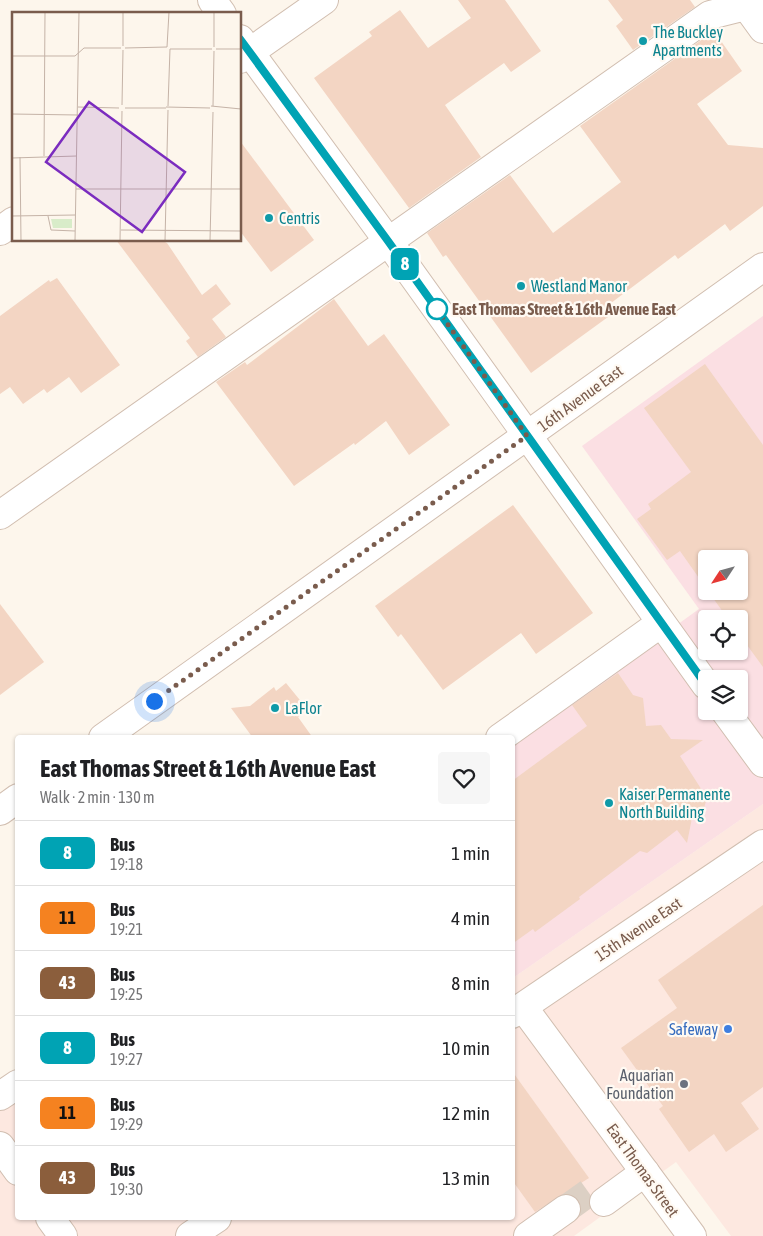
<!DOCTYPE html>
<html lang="en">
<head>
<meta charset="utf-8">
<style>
  body { margin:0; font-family:"Asap Condensed",sans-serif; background:#f6f6f6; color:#202124; height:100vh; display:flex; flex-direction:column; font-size:19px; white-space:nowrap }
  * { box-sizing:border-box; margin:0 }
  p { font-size:16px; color:#757577 }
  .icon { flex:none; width:28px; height:28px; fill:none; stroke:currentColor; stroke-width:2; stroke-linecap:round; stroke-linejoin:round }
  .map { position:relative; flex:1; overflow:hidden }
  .panel { position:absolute; left:15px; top:735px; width:500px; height:485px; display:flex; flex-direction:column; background:#fff; border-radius:5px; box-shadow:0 1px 4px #0004 }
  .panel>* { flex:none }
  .badge { padding:0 10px; border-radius:8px; font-size:18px; line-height:32px }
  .needle { width:32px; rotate:234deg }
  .tools { position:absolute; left:698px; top:550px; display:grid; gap:10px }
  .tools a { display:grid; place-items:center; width:50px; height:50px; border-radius:5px; background:#fff; box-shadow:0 1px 4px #0004; font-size:25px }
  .you { position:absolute; width:25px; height:25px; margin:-12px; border:4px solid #fff; border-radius:50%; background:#1a73e8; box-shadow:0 0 0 8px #1a73e833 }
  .map>.badge { position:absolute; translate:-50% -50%; box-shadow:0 0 0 2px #fff }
  .round { display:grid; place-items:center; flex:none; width:52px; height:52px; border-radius:5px; background:#f6f6f6 }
  .head { display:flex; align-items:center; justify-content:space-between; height:85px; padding:0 25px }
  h1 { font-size:24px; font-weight:700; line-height:38px }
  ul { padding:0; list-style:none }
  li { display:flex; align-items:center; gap:15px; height:65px; padding:0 25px; border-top:1px solid #e0e0e0 }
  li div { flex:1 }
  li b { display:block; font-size:19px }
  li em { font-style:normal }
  li .badge { min-width:55px; font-weight:700; text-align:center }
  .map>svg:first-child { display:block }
  .commercial { fill:#fde8e0 }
  .medical { fill:#fbdfe3; fill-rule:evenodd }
  .building { fill:#f3d5c3 }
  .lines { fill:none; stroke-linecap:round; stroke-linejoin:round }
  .minor-tunnel { stroke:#dcd0c4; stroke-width:28; stroke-dasharray:28 14; stroke-linecap:butt }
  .minor-casing { stroke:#d1beb0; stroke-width:30 }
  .minor { stroke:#fff; stroke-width:28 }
  .line-casing { stroke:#fff; stroke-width:11 }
  .line { stroke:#00a3b4; stroke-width:8 }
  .walk { stroke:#7a5c4d; stroke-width:5; stroke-dasharray:0 9 }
  .culture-dot { fill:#0f9aa8; stroke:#fffaf3; stroke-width:2 }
  .stop-dot { fill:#fff; stroke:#00a3b4; stroke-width:2.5 }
  .shop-dot { fill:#3f7fe0; stroke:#fffaf3; stroke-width:2 }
  .worship-dot { fill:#6b7280; stroke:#fffaf3; stroke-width:2 }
  .labels { text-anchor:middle; stroke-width:4.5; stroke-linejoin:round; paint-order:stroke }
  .culture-label { font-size:16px; fill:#0d838f; stroke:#fffaf3; text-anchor:start }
  .stop-label { font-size:16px; font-weight:bold; fill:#7a5c4d; stroke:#fffaf3; text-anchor:start }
  .street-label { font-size:16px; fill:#7a5c4d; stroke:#fffaf3 }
  .shop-label { font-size:16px; fill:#366cbe; stroke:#fffaf3; text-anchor:end }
  .worship-label { font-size:16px; fill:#5b616d; stroke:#fffaf3; text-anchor:end }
  .inset-road { fill:none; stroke:#c5b3a7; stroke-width:1 }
  .view { fill:#7b2cbf; fill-opacity:0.15; stroke:#7b2cbf; stroke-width:2.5 }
  .inset-edge { fill:none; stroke:#7a5c4d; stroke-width:2.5 }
</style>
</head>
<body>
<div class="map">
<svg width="763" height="1236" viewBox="0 0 763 1236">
  <rect width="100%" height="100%" fill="#fdf6ec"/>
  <!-- commercial -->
  <polygon class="commercial" points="763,804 763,1236 731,1236 676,1162 574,1236 0,1236 0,1106 17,1094 18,1218 512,1218 513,978"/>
  <!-- medical -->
  <path class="medical" d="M763 316V804L513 978 512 744 699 609 582 446ZM706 559H739V591H706ZM706 619H739V651H706ZM706 679H739V711H706Z"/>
  <!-- building -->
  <g class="building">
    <polygon points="458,0 505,0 541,51 511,72 504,63 445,105 481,157 409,208 314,78 372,36 369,32 400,10 428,48 471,18"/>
    <polygon points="608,0 690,0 695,7 633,50 616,26 623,20"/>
    <polygon points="714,31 742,71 697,104 728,145 763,148 763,206 730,231 725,224 678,259 675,255 603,309 608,317 531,373 446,255 443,257 427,233 510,175 553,233 621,182 580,126"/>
    <polygon points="240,141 314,240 271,272 240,231"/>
    <polygon points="116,240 161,240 167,243 202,295 216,284 231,304 212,319 226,337 198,357 186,341 190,338"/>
    <polygon points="57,278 120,365 81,393 69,377 47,393 44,389 23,404 10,387 0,394 0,316 49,280 50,282"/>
    <polygon points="334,299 368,346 384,334 450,425 409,455 386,421 355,445 354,443 294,486 216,382 245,362 247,365"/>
    <polygon points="705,364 763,445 763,667 739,634 739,619 728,619 708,591 739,591 739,559 706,559 706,588 680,551 667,560 637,519 651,509 648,504 691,472 644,408"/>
    <polygon points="513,505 593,613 536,654 521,633 443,690 401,634 398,637 375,606"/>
    <polygon points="0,604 44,662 0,695"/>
    <polygon points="618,673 633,695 643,698 646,726 661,725 671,739 703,740 680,756 707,798 704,808 692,818 687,843 677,830 647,853 640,851 579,897 580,899 535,932 533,929 512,944 512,781 587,726 572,705"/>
    <polygon points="286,683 308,710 298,717 313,738 253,738 231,708 250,706 274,687 276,691"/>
    <polygon points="763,905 763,1087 741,1103 759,1129 726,1152 714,1134 689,1152 659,1109 663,1106 621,1048 677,1008 658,980"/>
    <polygon points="512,1071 589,1178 535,1212 512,1180"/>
  </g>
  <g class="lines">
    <!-- minor-tunnel -->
    <polyline class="minor-tunnel" points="566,1209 594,1189"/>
    <!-- minor casing -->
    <g class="minor-casing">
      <g id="minor">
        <polyline points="212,0 222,14"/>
        <polyline points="742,0 763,29"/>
        <polyline points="240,39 388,241 706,685"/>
        <polyline points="240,59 324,0"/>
        <polyline points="0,231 14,221"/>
        <polyline points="0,515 710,15 746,6 755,0"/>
        <polyline points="725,711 763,763"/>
        <polyline points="103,738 763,267"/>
        <polyline points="500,738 661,623"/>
        <polyline points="0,811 18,798"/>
        <polyline points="523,1007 692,1236"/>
        <polyline points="512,1014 763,844"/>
        <polyline points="0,1096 18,1084"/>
        <polyline points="0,1146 18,1171"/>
        <polyline points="604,1202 645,1172"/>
        <polyline points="50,1218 63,1236"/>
        <polyline points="190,1236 217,1218"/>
        <polyline points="528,1236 566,1209"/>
      </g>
    </g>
    <!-- minor -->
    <use href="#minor" class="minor"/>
  </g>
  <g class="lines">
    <!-- line casing -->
    <g class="line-casing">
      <polyline id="line" points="240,39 388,241 706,685"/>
    </g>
    <!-- line -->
    <use href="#line" class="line"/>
    <!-- walk -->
    <polyline class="walk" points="154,701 527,436 437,309"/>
  </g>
  <!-- markers -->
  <g class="culture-dot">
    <circle cx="643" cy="41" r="5"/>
    <circle cx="269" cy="218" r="5"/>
    <circle cx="521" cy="286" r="5"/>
    <circle cx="275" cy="708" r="5"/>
    <circle cx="609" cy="803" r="5"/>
  </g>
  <circle class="stop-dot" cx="437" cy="309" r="10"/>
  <circle class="shop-dot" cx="728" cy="1029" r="5"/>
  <circle class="worship-dot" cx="684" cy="1084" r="5"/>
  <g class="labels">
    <!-- culture labels -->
    <g class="culture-label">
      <text x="653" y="38">The Buckley<tspan x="653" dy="18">Apartments</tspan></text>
      <text x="279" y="224">Centris</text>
      <text x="531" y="292">Westland Manor</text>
      <text x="285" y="714">LaFlor</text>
      <text x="619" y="800">Kaiser Permanente<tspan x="619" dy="18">North Building</tspan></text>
    </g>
    <!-- stop labels -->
    <g class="stop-label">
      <text x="452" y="315">East Thomas Street &amp; 16th Avenue East</text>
    </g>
    <!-- street labels -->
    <g class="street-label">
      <text transform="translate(580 398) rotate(-36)" y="6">16th Avenue East</text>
      <text transform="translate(638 929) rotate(-34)" y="6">15th Avenue East</text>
      <text transform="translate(643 1170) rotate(54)" y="6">East Thomas Street</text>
    </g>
    <!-- shop labels -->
    <g class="shop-label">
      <text x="718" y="1035">Safeway</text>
    </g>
    <!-- worship labels -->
    <g class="worship-label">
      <text x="674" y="1081">Aquarian<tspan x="674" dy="18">Foundation</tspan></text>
    </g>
  </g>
  <!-- overview -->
  <g transform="translate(12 12)">
    <rect width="229" height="229" fill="#fdf6ec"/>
    <path d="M39 207H60V216H41Z" fill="#d8ecc9"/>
    <path class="inset-road" d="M111 34V0M202 35V0M113 36 155 35 157 0M204 37H229M0 44H63L72 36H109M110 93 111 38M156 94 158 37H200M199 94 229 97M201 94 202 39M66 95 107 96M154 95 198 96M113 96H154M0 102 66 103M32 144 33 0M8 145 9 229M0 146 65 144M64 177H229M0 204 63 203M36 204 39 218 63 219M109 218 229 219M63 229 67 0M108 229 110 99M153 229 156 98M198 229 201 100"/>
    <path class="view" d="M77 90 173 160 130 220 34 150Z"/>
    <rect width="229" height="229" class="inset-edge"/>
  </g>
</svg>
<div class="tools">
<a><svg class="needle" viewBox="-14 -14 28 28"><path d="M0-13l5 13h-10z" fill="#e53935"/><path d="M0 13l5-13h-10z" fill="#757577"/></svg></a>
<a><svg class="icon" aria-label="locate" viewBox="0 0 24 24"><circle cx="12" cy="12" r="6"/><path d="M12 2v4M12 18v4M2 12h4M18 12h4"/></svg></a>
<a><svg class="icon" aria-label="layers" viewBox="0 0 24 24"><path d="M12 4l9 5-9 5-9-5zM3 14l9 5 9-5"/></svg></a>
</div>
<div class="you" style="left:154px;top:701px"></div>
<b class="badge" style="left:405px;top:264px;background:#00a3b4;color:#fff">8</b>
<section class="panel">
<div class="head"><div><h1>East Thomas Street &amp; 16th Avenue East</h1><p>Walk · 2 min · 130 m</p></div><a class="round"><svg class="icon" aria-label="heart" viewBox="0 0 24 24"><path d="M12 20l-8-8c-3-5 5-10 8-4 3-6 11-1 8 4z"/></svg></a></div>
<ul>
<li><span class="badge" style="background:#00a3b4;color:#fff">8</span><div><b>Bus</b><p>19:18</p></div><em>1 min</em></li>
<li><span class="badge" style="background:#f58220;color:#111">11</span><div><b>Bus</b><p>19:21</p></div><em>4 min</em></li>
<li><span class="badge" style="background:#8b5e3c;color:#fff">43</span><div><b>Bus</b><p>19:25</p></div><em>8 min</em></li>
<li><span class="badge" style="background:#00a3b4;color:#fff">8</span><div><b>Bus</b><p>19:27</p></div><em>10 min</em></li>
<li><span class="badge" style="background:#f58220;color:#111">11</span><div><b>Bus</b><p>19:29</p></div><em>12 min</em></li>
<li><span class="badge" style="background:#8b5e3c;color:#fff">43</span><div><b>Bus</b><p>19:30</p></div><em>13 min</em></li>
</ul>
</section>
</div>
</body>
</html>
